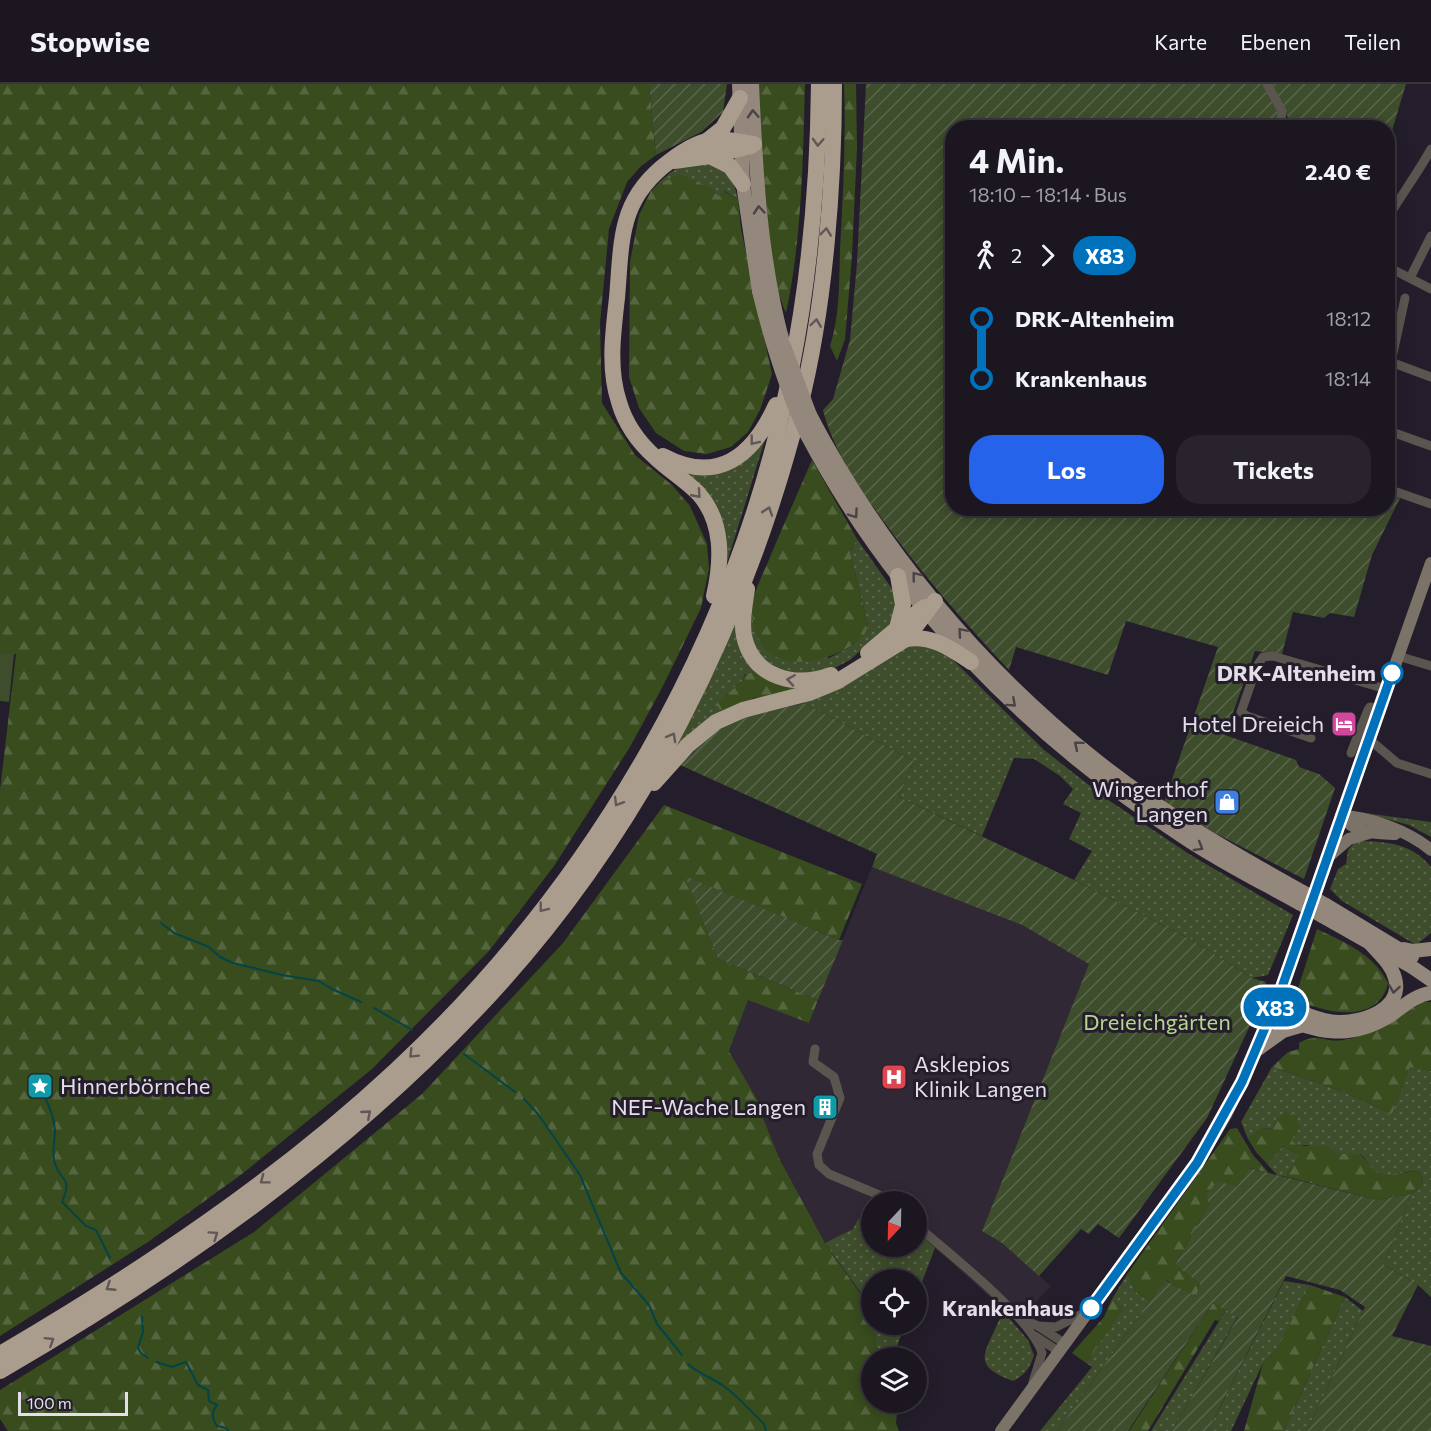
<!DOCTYPE html>
<html lang="de">
<head>
<meta charset="utf-8">
<style>
  body { margin:0; font-family:Commissioner,sans-serif; background:#28232d; color:#f1f3f6; height:100vh; display:flex; flex-direction:column; font-size:22px; white-space:nowrap }
  * { box-sizing:border-box; margin:0 }
  p { font-size:20px; color:#a09fa5 }
  .icon { flex:none; width:33px; height:33px; fill:none; stroke:currentColor; stroke-width:2; stroke-linecap:round; stroke-linejoin:round }
  .map { position:relative; flex:1; overflow:hidden }
  .drawer { position:absolute; left:945px; top:36px; width:450px; height:396px; display:flex; flex-direction:column; background:#1b1620; border-radius:24px; box-shadow:0 3px 15px #0003,0 0 0 2px #39353e }
  .drawer>* { flex:none }
  .badge { padding:0 12px; border-radius:20px; font-size:21px; line-height:39px }
  .needle { width:39px; rotate:202deg }
  .controls { position:absolute; left:861px; top:1107px; display:grid; gap:12px }
  .controls a { display:grid; place-items:center; width:66px; height:66px; border-radius:50%; background:#1b1620; box-shadow:0 3px 15px #0003,0 0 0 2px #39353e; font-size:30px }
  .scale { position:absolute; left:18px; bottom:15px; width:110px; box-sizing:border-box; padding-left:6px; border:3px solid #e3dee8; border-top:0; font-size:16px; line-height:21px; white-space:nowrap; color:#e3dee8; -webkit-text-stroke:4px #241d2b; paint-order:stroke }
  .map>.badge { position:absolute; translate:-50% -50%; box-shadow:0 0 0 3px #fff }
  .legs { display:flex; align-items:center; gap:9px; height:66px; padding:0 24px; font-size:20px }
  .legs p { margin-inline-start:auto }
  .overview { display:flex; align-items:center; justify-content:space-between; height:102px; padding:0 24px }
  h1 { font-size:33px; font-weight:700; line-height:45px }
  .button { display:flex; gap:12px; margin-top:auto; padding:12px 24px }
  .button a { flex:1; height:69px; border-radius:24px; background:#2563eb; color:#fff; font-size:24px; font-weight:700; line-height:69px; text-align:center }
  .button a+a { background:#28232d; color:#f1f3f6 }
  ul { padding:0 24px; list-style:none }
  li { display:flex; align-items:center; gap:21px; height:60px; font-size:22px }
  li i { display:grid; place-items:center; width:9px; height:100%; margin:0 8px; background:currentColor }
  li i::after { content:''; width:15px; height:15px; margin:-8px; border:4px solid; border-radius:50%; background:#1b1620 }
  li p { margin-inline-start:auto }
  li:first-child i { background:linear-gradient(#0000 50%,currentColor 0) }
  li:last-child i { background:linear-gradient(currentColor 50%,#0000 0) }
  header { display:flex; align-items:center; gap:36px; box-sizing:border-box; height:84px; padding:0 30px; background:#1b1620; border-bottom:2px solid #39353e }
  header strong { font-size:28px }
  nav { display:flex; gap:33px; margin-inline-start:auto; font-size:21px }
  .map>svg:first-child { display:block }
  .medical { fill:#312836 }
  .grass { fill:url(#grass-dots) }
  .forest { fill:url(#forest-firs) }
  .garden { fill:url(#garden-furrows) }
  .pitch { fill:#3e4d2c }
  .lines { fill:none; stroke-linecap:round; stroke-linejoin:round }
  .stream { stroke:#034447; stroke-width:2 }
  .minor { stroke:#5a554f; stroke-width:9 }
  .secondary { stroke:#7b7268; stroke-width:12 }
  .primary { stroke:#94887c; stroke-width:14 }
  .motorway { stroke:#ab9d8e; stroke-width:16 }
  .primary-bridge { stroke:#94887c; stroke-width:14 }
  .oneway { stroke:#4b4247 }
  .oneway2 { stroke:#615758 }
  .line-1-casing { stroke:#fff; stroke-width:14 }
  .line-1 { stroke:#0072bc; stroke-width:9 }
  .stop-1-dot { fill:#fff; stroke:#0072bc; stroke-width:3 }
  .labels { text-anchor:middle; stroke-width:6; stroke-linejoin:round; paint-order:stroke }
  .stop-label { font-size:22px; font-weight:bold; fill:#e3dee8; stroke:#241d2b; text-anchor:end }
  .poi-label { font-size:22px; fill:#e3dee8; stroke:#241d2b; text-anchor:end }
  .park-label { font-size:22px; fill:#b4d68d; stroke:#241d2b }
</style>
</head>
<body>
<header>
<strong>Stopwise</strong>
<nav><a>Karte</a><a>Ebenen</a><a>Teilen</a></nav>
</header>
<div class="map">
<svg width="1431" height="1347" viewBox="0 0 1431 1347">
  <defs>
    <pattern id="grass-dots" width="8" height="8" patternUnits="userSpaceOnUse" patternTransform="scale(1.5)"><rect width="8" height="8" fill="#3e4d2c"/><path d="M2 2h.1M6 6h.1" fill="none" stroke="#5a664b" stroke-width="1.8" stroke-linecap="round"/></pattern>
    <pattern id="forest-firs" width="22" height="20" patternUnits="userSpaceOnUse" patternTransform="scale(1.5)"><rect width="22" height="20" fill="#384c1e"/><path d="M5 1l3.5 6h-7zM16 11l3.5 6h-7z" fill="#55653f"/></pattern>
    <pattern id="garden-furrows" width="10" height="10" patternUnits="userSpaceOnUse" patternTransform="scale(1.5)"><rect width="10" height="10" fill="#3e4d2c"/><path d="M-1 1l2-2M0 10L10 0M9 11l2-2" fill="none" stroke="#5a664b"/></pattern>
  </defs>
  <rect width="100%" height="100%" fill="#241d2b"/>
  <!-- medical -->
  <polygon class="medical" points="872,783 1022,841 1089,880 982,1147 1002,1159 1051,1202 1026,1228 992,1215 917,1148 916,1118 882,1117 877,1115 876,1117 872,1118 871,1130 868,1139 858,1135 853,1146 825,1159 780,1076 763,1034 759,1019 729,967 748,915 809,939"/>
  <!-- grass -->
  <g class="grass">
    <path d="M702 78C724 83 734 92 738 116L725 107 719 112 710 104 665 97 651 107C670 88 674 82 702 78Z"/>
    <polygon points="768,346 726,482 721,446 668,378 703,386"/>
    <path d="M857 455 895 509 898 524 889 541 850 576 829 587 810 590 780 588 759 572 750 553 752 522 756 548 829 574C845 566 862 558 868 541L850 469Z"/>
    <polygon points="740,530 745,569 804,602 787,609 789,600 777,601 745,590 742,597 726,611 721,629 673,668 711,594"/>
    <polygon points="921,559 946,569 1044,666 1107,715 1189,770 1293,831 1268,891 1252,894 1192,856 1074,796 1092,767 1069,755 1081,729 1063,720 1073,705 1060,692 1034,675 1014,674 982,752 899,713 914,677 804,619 908,562"/>
    <polygon points="1365,729 1431,738 1431,753 1409,741"/>
    <path d="M1356 757C1385 757 1412 759 1431 783V849L1416 861 1342 817 1330 805 1338 785 1346 780 1348 766Z"/>
    <path d="M1410 982 1431 987V1213L1418 1201 1384 1181 1411 1110 1420 1104 1423 1095 1419 1087C1408 1086 1385 1095 1376 1089 1370 1084 1367 1075 1360 1070H1336L1333 1067 1306 1061 1299 1062 1292 1057 1277 1034 1273 1045 1263 1044 1248 1055 1241 1038 1272 983 1344 1008 1392 1030Z"/>
    <polygon points="1283,1062 1300,1072 1288,1088 1287,1093 1277,1091 1267,1080"/>
    <polygon points="871,1130 872,1162 916,1162 917,1148 935,1164 917,1211 916,1196 872,1196 871,1230 871,1223 825,1159 853,1145 858,1135 868,1139"/>
    <polygon points="1128,1189 1135,1207 1150,1217 1057,1347 1040,1347 1092,1283 1086,1279 1123,1224 1112,1215"/>
    <polygon points="1284,1197 1310,1201 1277,1265 1263,1279 1231,1347 1208,1347"/>
    <polygon points="1345,1213 1363,1227 1307,1347 1284,1347"/>
    <polygon points="1226,1226 1238,1232 1172,1347 1151,1347"/>
    <path d="M1004 1233H1008L1028 1256 1034 1271C1030 1284 1025 1291 1013 1297 970 1281 985 1270 999 1236Z"/>
    <polygon points="873,1241 905,1241 893,1273 882,1273 876,1263"/>
  </g>
  <!-- forest -->
  <g class="forest">
    <polygon points="0,0 649,0 656,71 640,83 627,98 609,145 600,239 602,319 635,371 672,401 690,422 707,460 709,485 701,524 663,602 630,663 554,782 489,867 372,985 242,1090 148,1158 0,1252 0,706 16,570 0,570"/>
    <path d="M757 0H805C803 76 802 154 786 229 773 201 772 169 768 139 763 92 759 47 757 0Z"/>
    <path d="M844 0H856L857 64 852 172 845 255 837 277 830 262C840 231 839 198 840 166 843 111 846 56 844 0Z"/>
    <polygon points="680,90 710,104 719,112 724,107 738,116 741,145 772,290 760,326 748,348 731,363 707,370 684,367 656,349 639,324 629,293 630,178 639,131 651,107 665,97"/>
    <path d="M812 376 857 455 850 469 868 541C867 545 865 550 862 553 842 573 795 588 770 569 757 559 752 540 752 524 752 510 765 486 770 473 784 440 798 408 812 376Z"/>
    <path d="M757 587C768 597 774 601 789 600L787 609 754 614 721 629 717 619 742 597 745 591Z"/>
    <polygon points="664,721 862,800 839,856 686,793 718,875 818,916 809,939 748,916 729,967 759,1019 763,1034 780,1076 825,1159 871,1225 872,1240 873,1241 876,1263 882,1273 872,1274 872,1318 898,1319 896,1339 899,1347 8,1347 0,1335 0,1306 254,1148 422,1010 563,859"/>
    <path d="M1317 845C1344 858 1374 870 1388 899 1379 941 1323 930 1295 914Z"/>
    <path d="M1422 918H1431V987L1410 983 1392 1030 1344 1008 1272 983 1288 968 1299 965V959C1318 948 1325 959 1343 956 1373 951 1397 934 1422 918Z"/>
    <polygon points="1285,1028 1296,1032 1300,1043 1292,1057 1299,1062 1328,1062 1336,1070 1360,1070 1376,1088 1384,1091 1419,1087 1423,1095 1420,1104 1411,1110 1377,1116 1287,1093 1288,1088 1299,1072 1283,1062 1267,1080 1256,1068 1248,1055 1263,1044 1273,1045 1277,1034"/>
    <polygon points="1237,1044 1253,1071 1269,1089 1249,1084 1238,1103 1209,1120 1175,1181 1200,1200 1196,1214 1166,1196 1150,1217 1135,1207 1128,1189 1230,1045"/>
    <polygon points="1310,1201 1345,1213 1284,1347 1244,1347 1263,1279 1276,1266"/>
    <polygon points="1112,1215 1124,1224 1086,1279 1072,1269 1104,1233"/>
    <polygon points="1213,1219 1226,1226 1219,1237 1215,1236 1148,1347 1129,1347"/>
  </g>
  <!-- garden -->
  <g class="garden">
    <polygon points="649,0 727,0 723,28 701,48 656,71"/>
    <path d="M866 0H1263L1279 27 1276 43 952 44V424H1388V410L1400 414 1372 471 1354 533 1330 529 1324 534 1293 528 1282 570 1255 567 1225 651 1296 676 1299 683 1319 690 1335 704 1304 795 1215 749 1164 718 1218 563 1126 537 1108 591 1016 563 1009 586C963 537 921 489 882 435 858 402 833 366 823 326L833 315 850 256 857 179Z"/>
    <polygon points="1270,0 1406,0 1388,60 1388,44 1293,43"/>
    <polygon points="804,619 914,677 899,713 1074,796 1192,856 1252,894 1266,898 1252,937 1207,1034 1119,1154 1098,1140 1089,1150 1081,1145 1039,1192 1002,1159 982,1147 1089,880 1022,841 872,783 877,770 680,681 710,651 737,635"/>
    <polygon points="685,792 839,856 843,856 818,916 718,875"/>
    <polygon points="1249,1084 1377,1116 1411,1110 1384,1181 1418,1201 1392,1252 1431,1262 1431,1347 1307,1347 1365,1223 1340,1206 1286,1192 1208,1347 1172,1347 1238,1233 1213,1219 1128,1347 1057,1347 1165,1196 1196,1213 1200,1200 1175,1181 1209,1120 1206,1112 1217,1097 1237,1103"/>
  </g>
  <!-- pitch -->
  <polygon class="pitch" points="0,570 14,570 9,618 0,617"/>
  <g class="lines">
    <!-- stream -->
    <g class="stream">
      <polyline points="161,839 174,849 209,863 220,873 233,879 282,891 319,897 332,905 361,918"/>
      <polyline points="374,924 412,946"/>
      <polyline points="464,970 515,1008"/>
      <path d="M40 1002C46 1016 54 1030 55 1047 55 1058 51 1068 55 1080 61 1098 73 1093 62 1118L86 1142 96 1146 110 1174"/>
      <polyline points="524,1015 538,1030 580,1091 621,1189 649,1221 657,1240 682,1271"/>
      <polyline points="142,1233 143,1248 138,1264 141,1269 148,1274"/>
      <path d="M156 1278 172 1283 186 1278 198 1301 208 1306 209 1317 217 1321C211 1328 212 1335 217 1342L226 1344 228 1347"/>
      <path d="M688 1280C699 1290 713 1294 725 1303 739 1313 751 1328 764 1340L766 1347"/>
    </g>
    <!-- minor -->
    <g class="minor">
      <polyline points="1267,0 1282,27 1280,44"/>
      <path d="M1388 134C1401 111 1418 89 1431 65"/>
      <polyline points="1388,183 1431,205"/>
      <polyline points="1410,194 1431,152"/>
      <polyline points="1388,277 1431,293"/>
      <polyline points="1391,278 1405,214"/>
      <polyline points="1392,348 1431,362"/>
      <polyline points="1388,405 1431,420"/>
      <polyline points="1398,572 1431,582"/>
      <polyline points="1311,654 1247,632 1241,628 1257,582 1263,573 1273,572 1386,605"/>
      <polyline points="1369,655 1397,679 1431,690"/>
      <polyline points="1351,669 1368,626 1370,623 1379,625"/>
      <polyline points="815,965 813,978 834,993 840,1014 817,1070 819,1081 829,1090 879,1111 890,1118"/>
      <path d="M916 1141C947 1168 1031 1233 1042 1269L1033 1298"/>
      <polyline points="1019,1233 1038,1242 1064,1259"/>
      <polyline points="1038,1242 1056,1243 1086,1228"/>
      <polyline points="1035,1252 1058,1267"/>
    </g>
    <!-- secondary -->
    <g class="secondary">
      <path d="M1341 732C1369 732 1410 748 1431 766"/>
      <path d="M1341 732C1356 750 1374 749 1395 750"/>
      <polyline points="1328,773 1349,755 1369,749"/>
      <polyline points="1001,1347 1197,1079 1226,1031 1242,998 1281,906 1431,479"/>
    </g>
    <!-- primary -->
    <g class="primary">
      <polyline points="739,0 743,100 759,207"/>
      <path d="M752 0C756 89 760 176 784 262"/>
      <path d="M810 331C879 463 979 583 1096 676 1160 727 1231 768 1303 808"/>
      <path d="M807 351C894 516 1029 653 1185 754 1221 778 1261 798 1299 819"/>
      <polyline points="1326,821 1412,873"/>
      <polyline points="1322,832 1412,883 1431,896"/>
      <polyline points="1404,865 1413,867 1431,865"/>
      <path d="M1277 917C1296 926 1317 937 1338 938 1362 939 1404 925 1395 894 1391 879 1377 868 1368 857"/>
      <path d="M1272 930C1315 948 1348 958 1391 931 1404 922 1415 911 1431 909"/>
      <polyline points="1258,965 1283,947 1300,942"/>
    </g>
    <!-- motorway -->
    <g class="motorway">
      <polyline points="708,56 723,44 740,14"/>
      <polyline points="710,72 730,82 743,100"/>
      <polyline points="674,77 710,72 751,62"/>
      <path d="M663 372C718 401 753 372 776 321"/>
      <path d="M747 505C745 520 741 537 744 552 753 594 795 604 831 591"/>
      <path d="M714 512C722 477 724 438 698 409 685 396 669 386 656 374 639 359 625 339 619 318 608 285 613 249 617 214 622 156 618 115 670 77 703 52 715 53 754 60"/>
      <polyline points="897,544 903,521 898,492"/>
      <path d="M906 555C932 551 950 564 971 578"/>
      <polyline points="868,569 907,536 925,523"/>
      <polyline points="654,699 688,661 716,638 743,626 809,609 838,597 906,555 935,517"/>
      <path d="M0 1270C140 1188 277 1097 396 986 594 802 739 553 791 286 810 192 818 96 819 0"/>
      <path d="M0 1287C178 1184 348 1064 488 913 641 748 745 540 800 322 825 223 834 102 834 0"/>
    </g>
    <!-- primary-bridge -->
    <g class="primary-bridge">
      <path d="M759 207C771 257 785 304 807 351"/>
      <polyline points="784,262 810,331"/>
      <polyline points="1303,808 1326,821"/>
      <polyline points="1299,819 1322,832"/>
    </g>
  </g>
  <!-- one-way arrows -->
  <defs><path id="oneway-chevron" d="M-2-3.5L2.5 0L-2 3.5" fill="none" stroke-width="1.6" stroke-linecap="round" stroke-linejoin="round" transform="scale(1.5)"/></defs>
  <g class="oneway">
    <use href="#oneway-chevron" transform="translate(753 30) rotate(-93)"/>
    <use href="#oneway-chevron" transform="translate(759 126) rotate(-95)"/>
    <use href="#oneway-chevron" transform="translate(854 430) rotate(55)"/>
    <use href="#oneway-chevron" transform="translate(916 492) rotate(-128)"/>
    <use href="#oneway-chevron" transform="translate(962 548) rotate(-131)"/>
    <use href="#oneway-chevron" transform="translate(1012 619) rotate(42)"/>
    <use href="#oneway-chevron" transform="translate(1078 661) rotate(-140)"/>
    <use href="#oneway-chevron" transform="translate(1199 763) rotate(31)"/>
    <use href="#oneway-chevron" transform="translate(1394 905) rotate(99)"/>
  </g>
  <g class="oneway2">
    <use href="#oneway-chevron" transform="translate(818 58) rotate(93)"/>
    <use href="#oneway-chevron" transform="translate(826 148) rotate(-84)"/>
    <use href="#oneway-chevron" transform="translate(816 239) rotate(-82)"/>
    <use href="#oneway-chevron" transform="translate(754 357) rotate(128)"/>
    <use href="#oneway-chevron" transform="translate(697 410) rotate(48)"/>
    <use href="#oneway-chevron" transform="translate(768 427) rotate(-71)"/>
    <use href="#oneway-chevron" transform="translate(791 596) rotate(-171)"/>
    <use href="#oneway-chevron" transform="translate(672 653) rotate(-61)"/>
    <use href="#oneway-chevron" transform="translate(618 718) rotate(121)"/>
    <use href="#oneway-chevron" transform="translate(543 824) rotate(128)"/>
    <use href="#oneway-chevron" transform="translate(413 970) rotate(135)"/>
    <use href="#oneway-chevron" transform="translate(367 1030) rotate(-41)"/>
    <use href="#oneway-chevron" transform="translate(264 1096) rotate(143)"/>
    <use href="#oneway-chevron" transform="translate(214 1151) rotate(-35)"/>
    <use href="#oneway-chevron" transform="translate(110 1203) rotate(147)"/>
    <use href="#oneway-chevron" transform="translate(50 1257) rotate(-32)"/>
  </g>
  <g class="lines">
    <!-- line-1 casing -->
    <g class="line-1-casing">
      <polyline id="line-1" points="1091,1224 1197,1079 1242,998 1281,906 1392,589"/>
    </g>
    <!-- line-1 -->
    <use href="#line-1" class="line-1"/>
  </g>
  <!-- icons -->
  <defs>
    <g id="hotel-square" transform="scale(1.35)"><rect x="-9" y="-9" width="18" height="18" rx="4" fill="#d1479c" stroke="#241d2b"/><path d="M-6-4.5h1.5V1H6V5H4.5V3h-9V5H-6ZM-4 0a1.8 1.8 0 1 1 3.6 0ZM.5 0V-2.5h3Q6-2.5 6 0Z" fill="#fff"/></g>
    <g id="shop-square" transform="scale(1.35)"><rect x="-9" y="-9" width="18" height="18" rx="4" fill="#3f7fe0" stroke="#241d2b"/><path d="M-5-2.5h2.3a2.7 3.5 0 0 1 5.4 0H5L5.5 6h-11ZM-1.5-2.5h3a1.5 2.3 0 0 0-3 0Z" fill="#fff"/></g>
    <g id="hospital-square" transform="scale(1.35)"><rect x="-9" y="-9" width="18" height="18" rx="4" fill="#e0444e" stroke="#241d2b"/><path d="M-5-5h3v3.5h4V-5h3V5h-3V1.5h-4V5h-3Z" fill="#fff"/></g>
    <g id="sight-square" transform="scale(1.35)"><rect x="-9" y="-9" width="18" height="18" rx="4" fill="#0f9aa8" stroke="#241d2b"/><path d="M0-6L1.8-2.2L6-1.7L2.9 1.2L3.7 5.4L0 3.3L-3.7 5.4L-2.9 1.2L-6-1.7L-1.8-2.2Z" fill="#fff"/></g>
    <g id="building-square" transform="scale(1.35)"><rect x="-9" y="-9" width="18" height="18" rx="4" fill="#0f9aa8" stroke="#241d2b"/><path d="M-4-6H4V6H1V3H-1V6H-4ZM-2.5-4.3h1.7v1.8h-1.7ZM.8-4.3h1.7v1.8H.8ZM-2.5-1h1.7V.8h-1.7ZM.8-1h1.7V.8H.8Z" fill="#fff"/></g>
  </defs>
  <g fill-rule="evenodd">
    <use href="#hotel-square" x="1344" y="640"/>
    <use href="#shop-square" x="1227" y="718"/>
    <use href="#hospital-square" x="894" y="993"/>
    <use href="#sight-square" x="40" y="1002"/>
    <use href="#building-square" x="825" y="1023"/>
  </g>
  <!-- markers -->
  <g class="stop-1-dot">
    <circle cx="1392" cy="589" r="10"/>
    <circle cx="1091" cy="1224" r="10"/>
  </g>
  <g class="labels">
    <!-- stop labels -->
    <g class="stop-label">
      <text x="1376" y="597">DRK-Altenheim</text>
      <text x="1074" y="1232">Krankenhaus</text>
    </g>
    <!-- poi labels -->
    <g class="poi-label">
      <text x="1324" y="648">Hotel Dreieich</text>
      <text x="1208" y="713">Wingerthof<tspan x="1208" dy="25">Langen</tspan></text>
      <text x="914" y="988" text-anchor="start">Asklepios<tspan x="914" dy="25">Klinik Langen</tspan></text>
      <text x="60" y="1010" text-anchor="start">Hinnerbörnche</text>
      <text x="806" y="1031">NEF-Wache Langen</text>
    </g>
    <!-- park labels -->
    <g class="park-label">
      <text x="1157" y="946">Dreieichgärten</text>
    </g>
  </g>
</svg>
<div class="controls">
<a><svg class="needle" viewBox="-14 -14 28 28"><path d="M0-13l5 13h-10z" fill="#e53935"/><path d="M0 13l5-13h-10z" fill="#a09fa5"/></svg></a>
<a><svg class="icon" aria-label="locate" viewBox="0 0 24 24"><circle cx="12" cy="12" r="6"/><path d="M12 2v4M12 18v4M2 12h4M18 12h4"/></svg></a>
<a><svg class="icon" aria-label="layers" viewBox="0 0 24 24"><path d="M12 4l9 5-9 5-9-5zM3 14l9 5 9-5"/></svg></a>
</div>
<div class="scale">100 m</div>
<b class="badge" style="left:1275px;top:923px;background:#0072bc;color:#fff">X83</b>
<section class="drawer">
<div class="overview"><div><h1>4 Min.</h1><p>18:10 – 18:14 · Bus</p></div><b>2.40 €</b></div>
<div class="legs"><svg class="icon" aria-label="walk" viewBox="0 0 24 24"><circle cx="13" cy="4" r="2"/><path d="M13 8l-2 6 4 7M11 14l-3 7M7 12l3-4h3l4 4"/></svg>2<svg class="icon" aria-label="forward" viewBox="0 0 24 24"><path d="M9 5l7 7-7 7"/></svg><b class="badge" style="background:#0072bc;color:#fff">X83</b></div>
<ul>
<li><i style="color:#0072bc"></i><b>DRK-Altenheim</b><p>18:12</p></li>
<li><i style="color:#0072bc"></i><b>Krankenhaus</b><p>18:14</p></li>
</ul>
<div class="button"><a>Los</a><a>Tickets</a></div>
</section>
</div>
</body>
</html>
